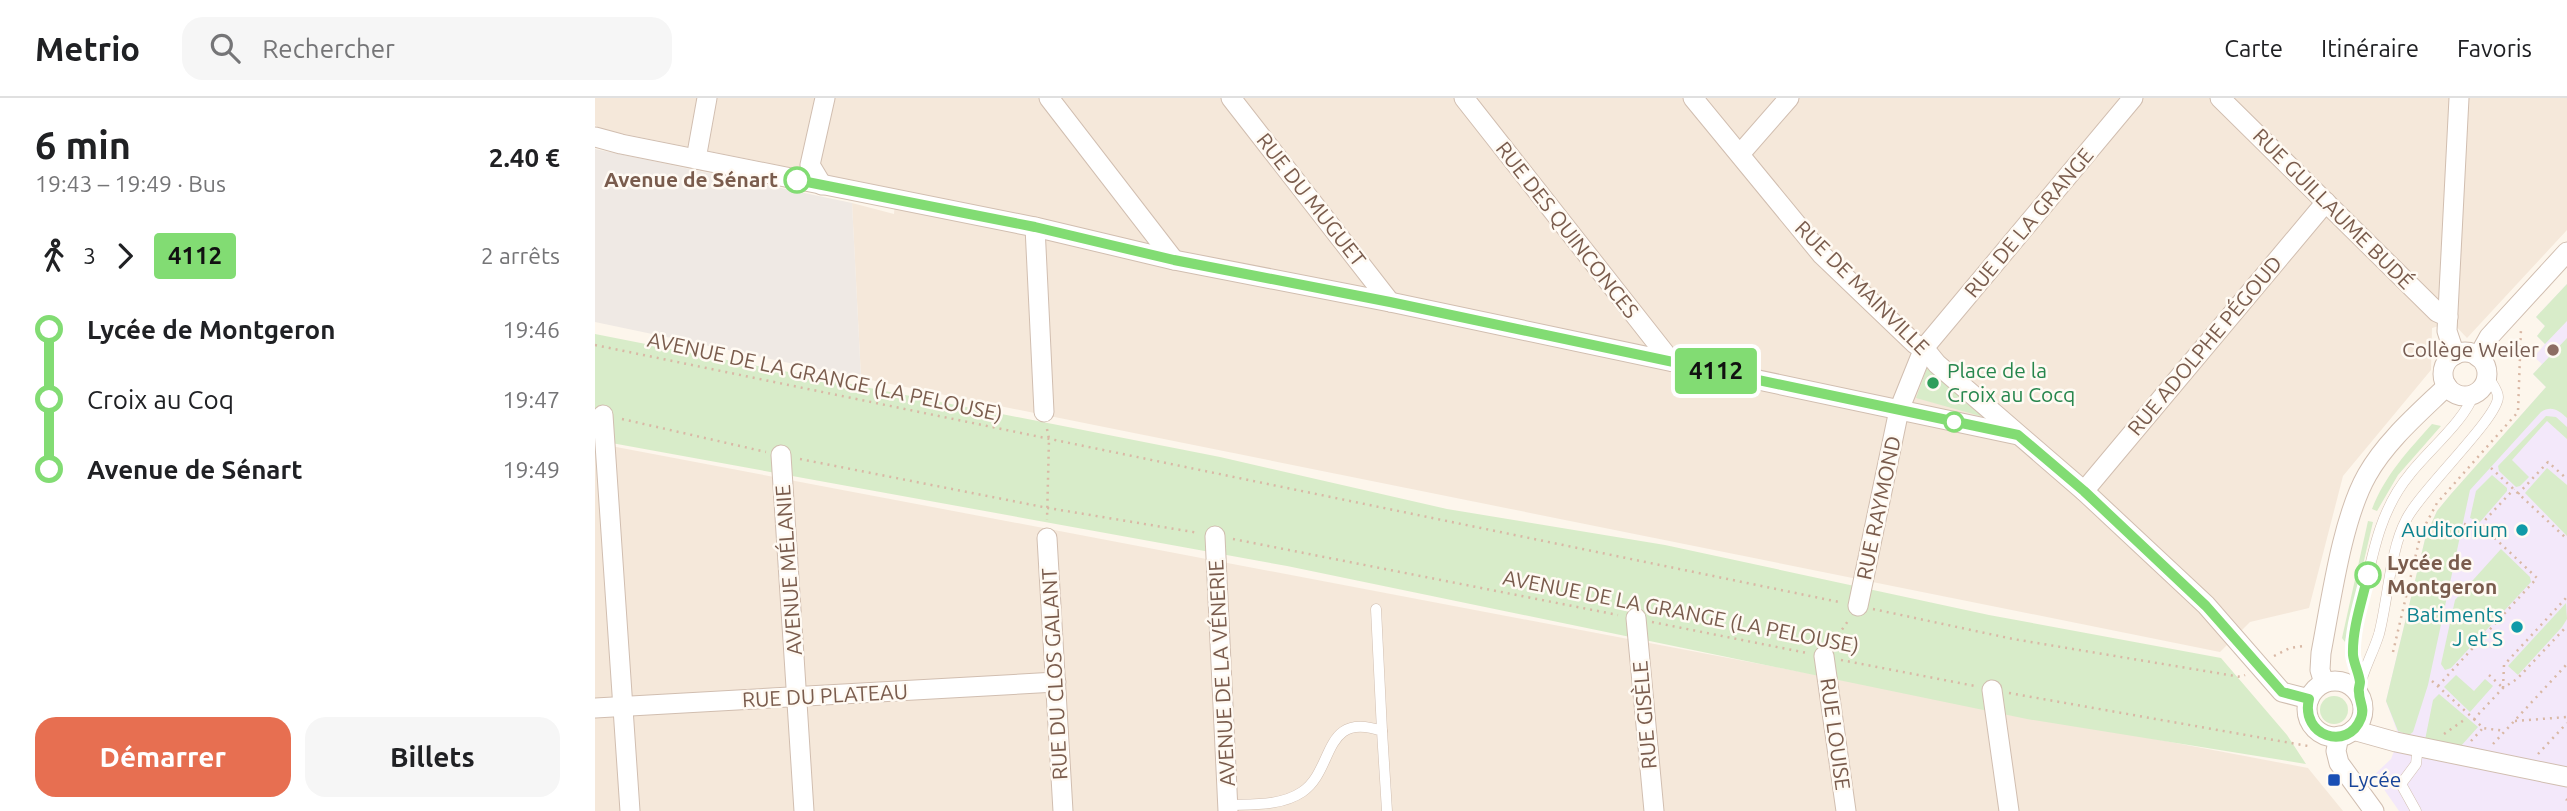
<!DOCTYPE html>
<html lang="fr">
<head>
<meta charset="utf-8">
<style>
  body { margin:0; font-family:Ubuntu,sans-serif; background:#f6f6f6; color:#202124; height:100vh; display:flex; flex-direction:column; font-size:26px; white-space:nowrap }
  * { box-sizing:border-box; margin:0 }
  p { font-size:23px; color:#757577 }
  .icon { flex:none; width:38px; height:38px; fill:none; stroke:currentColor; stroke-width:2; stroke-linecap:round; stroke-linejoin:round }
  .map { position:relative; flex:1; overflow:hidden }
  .panel { display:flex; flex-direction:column; background:#fff; width:595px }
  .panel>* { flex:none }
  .badge { padding:0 14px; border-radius:5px; font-size:24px; line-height:46px }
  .map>.badge { position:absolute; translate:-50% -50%; box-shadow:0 0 0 4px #fff }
  .legs { display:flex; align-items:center; gap:10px; height:77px; padding:0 35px; font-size:23px }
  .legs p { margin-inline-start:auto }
  .overview { display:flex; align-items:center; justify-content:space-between; height:119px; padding:0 35px }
  h1 { font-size:38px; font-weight:700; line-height:52px }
  .primary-button { display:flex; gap:14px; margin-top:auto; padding:14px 35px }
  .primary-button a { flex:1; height:80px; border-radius:21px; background:#e76f51; color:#fff; font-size:28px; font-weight:700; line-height:80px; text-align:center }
  .primary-button a+a { background:#f6f6f6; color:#202124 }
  ul { padding:0 35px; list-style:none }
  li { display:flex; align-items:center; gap:24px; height:70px; font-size:26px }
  li i { display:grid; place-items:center; width:10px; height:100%; margin:0 9px; background:currentColor }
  li i::after { content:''; width:18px; height:18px; margin:-9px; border:5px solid; border-radius:50%; background:#fff }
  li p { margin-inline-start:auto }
  li:first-child i { background:linear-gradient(#0000 50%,currentColor 0) }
  li:last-child i { background:linear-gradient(currentColor 50%,#0000 0) }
  header { display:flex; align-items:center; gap:42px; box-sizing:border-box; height:98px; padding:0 35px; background:#fff; border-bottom:2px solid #e0e0e0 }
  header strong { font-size:33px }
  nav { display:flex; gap:38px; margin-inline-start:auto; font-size:24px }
  .search { width:490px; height:63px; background:#f6f6f6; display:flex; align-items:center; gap:18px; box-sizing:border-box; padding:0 24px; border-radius:21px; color:#757577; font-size:26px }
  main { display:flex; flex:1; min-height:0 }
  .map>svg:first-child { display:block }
  .residential { fill:#f5e8da }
  .industrial { fill:#efe9e4 }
  .education { fill:#f3e8fa }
  .green { fill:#d8ecc9 }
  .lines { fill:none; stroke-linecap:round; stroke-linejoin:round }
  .lane-casing { stroke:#d1beb0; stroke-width:11 }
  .street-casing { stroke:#d1beb0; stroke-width:21 }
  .path { stroke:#d9b8a5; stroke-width:2.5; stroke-dasharray:2 5; stroke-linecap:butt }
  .lane { stroke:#fff; stroke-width:10 }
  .street { stroke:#fff; stroke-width:19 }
  .line-1-casing { stroke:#fff; stroke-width:16 }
  .line-1 { stroke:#82dc73; stroke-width:10 }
  .stop-1-dot { fill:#fff; stroke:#82dc73; stroke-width:3.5 }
  .education-dot { fill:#8d6e63; stroke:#fffaf3; stroke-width:2.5 }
  .leisure-dot { fill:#2e9e5b; stroke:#fffaf3; stroke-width:2.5 }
  .culture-dot { fill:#0f9aa8; stroke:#fffaf3; stroke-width:2.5 }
  .transit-dot { fill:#1a4fb4; stroke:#fffaf3; stroke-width:2.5 }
  .labels { text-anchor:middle; stroke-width:5; stroke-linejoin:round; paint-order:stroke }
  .stop-label { font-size:21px; font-weight:bold; fill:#7a5c4d; stroke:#fffaf3; text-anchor:end }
  .street-label { font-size:21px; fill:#7a5c4d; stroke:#fffaf3 }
  .education-label { font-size:21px; fill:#785e54; stroke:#fffaf3; text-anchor:end }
  .leisure-label { font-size:21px; fill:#27864d; stroke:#fffaf3; text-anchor:start }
  .culture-label { font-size:21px; fill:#0d838f; stroke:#fffaf3; text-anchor:end }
  .transit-label { font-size:21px; fill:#164399; stroke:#fffaf3; text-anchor:start }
</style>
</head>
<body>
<header>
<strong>Metrio</strong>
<div class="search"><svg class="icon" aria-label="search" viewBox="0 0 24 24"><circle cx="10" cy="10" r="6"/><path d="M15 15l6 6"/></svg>Rechercher</div>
<nav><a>Carte</a><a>Itinéraire</a><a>Favoris</a></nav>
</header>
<main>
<section class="panel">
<div class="overview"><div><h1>6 min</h1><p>19:43 – 19:49 · Bus</p></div><b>2.40 €</b></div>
<div class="legs"><svg class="icon" aria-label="walk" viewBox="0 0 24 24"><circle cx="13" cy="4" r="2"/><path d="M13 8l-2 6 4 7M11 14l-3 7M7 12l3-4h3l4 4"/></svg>3<svg class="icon" aria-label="forward" viewBox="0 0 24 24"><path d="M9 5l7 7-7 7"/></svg><b class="badge" style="background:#82dc73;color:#111">4112</b><p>2 arrêts</p></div>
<ul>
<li><i style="color:#82dc73"></i><b>Lycée de Montgeron</b><p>19:46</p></li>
<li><i style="color:#82dc73"></i><span>Croix au Coq</span><p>19:47</p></li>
<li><i style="color:#82dc73"></i><b>Avenue de Sénart</b><p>19:49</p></li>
</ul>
<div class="primary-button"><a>Démarrer</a><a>Billets</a></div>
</section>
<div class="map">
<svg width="1972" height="713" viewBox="0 0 1972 713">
  <rect width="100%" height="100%" fill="#fdf6ec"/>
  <!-- residential -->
  <g class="residential">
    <polygon points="0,0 1972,0 1972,132 1872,240 1857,224 1837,230 1836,272 1748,378 1714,510 1655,524 1625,554 266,280 257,105 299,116 301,91 5,31 0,27"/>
    <polygon points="0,345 1713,670 1748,713 0,713"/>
  </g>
  <!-- industrial -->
  <polygon class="industrial" points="0,51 257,105 266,280 0,224"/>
  <!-- education -->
  <polygon class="education" points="1972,186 1972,713 1804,713 1779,677 1796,661 1801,648 1802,633 1791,603 1831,437 1842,413 1856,396 1951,289 1938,276 1947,266 1939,259 1950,246 1942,238 1950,228 1941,219"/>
  <!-- green -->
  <g class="green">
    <polygon points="1972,186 1972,223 1950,246 1942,238 1950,228 1941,219"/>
    <polygon points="0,236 625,359 852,411 1070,447 1394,517 1626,560 1692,637 1711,666 1432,621 692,468 0,342"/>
    <path d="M1972 240V320C1964 312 1956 307 1946 314L1875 392 1833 587 1818 634 1814 637 1803 633 1791 603 1831 437 1842 413 1856 396 1951 289 1938 276Z"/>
    <polygon points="1332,270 1386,316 1385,318 1321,300"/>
    <polygon points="1951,318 1961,319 1972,329 1972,341 1952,323 1917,362 1934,379 1925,388 1921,389 1904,373 1903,368"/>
    <path d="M1837 326 1846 328 1803 377 1782 413 1777 411C1790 377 1813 353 1837 326Z"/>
    <polygon points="1952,370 1972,387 1972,438 1930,395"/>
    <polygon points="1897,377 1912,390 1912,393 1885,424 1875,420 1881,393"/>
    <polygon points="1773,423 1778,424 1750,544 1747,540"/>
    <polygon points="1906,451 1935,479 1936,484 1856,570 1850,572 1846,566 1860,502"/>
    <polygon points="1971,505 1972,521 1967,529 1923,577 1913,568"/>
    <polygon points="1861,577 1879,593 1890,581 1898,588 1875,614 1849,589"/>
    <polygon points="1844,596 1883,629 1865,649 1830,642 1838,602"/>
    <circle cx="1739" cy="612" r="14"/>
  </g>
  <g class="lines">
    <!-- lane casing -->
    <g class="lane-casing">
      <g id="lane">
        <polyline points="781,511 787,633"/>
        <path d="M1765 584C1763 576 1759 566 1758 558 1757 541 1763 522 1767 505 1777 459 1784 413 1815 376 1832 354 1871 321 1878 297"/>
        <path d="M1763 596C1766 575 1778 556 1784 536 1793 502 1795 452 1811 422 1825 393 1903 320 1903 299 1903 291 1895 284 1892 276"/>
        <path d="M633 707C658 706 686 708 707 694 740 672 727 612 787 633L792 713"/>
        <polyline points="1821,713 1806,686 1821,666 1823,647"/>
      </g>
    </g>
    <!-- street casing -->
    <g class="street-casing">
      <g id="street">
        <polyline points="454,0 579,162"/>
        <polyline points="636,0 795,204"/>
        <polyline points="869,0 1076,263"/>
        <polyline points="1098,0 1227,157 1320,246 1329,250 1342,266 1489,393 1611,507 1687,594 1714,601"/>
        <polyline points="1625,0 1842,214 1853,219"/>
        <polyline points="0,39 26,46 440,129 579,162 795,204 1423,337"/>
        <polyline points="1145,56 1194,0"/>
        <polyline points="101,61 112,0"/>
        <polyline points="227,87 215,67 230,0"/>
        <polyline points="440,129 449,314"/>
        <circle cx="1870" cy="276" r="22"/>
        <polyline points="1860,257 1852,233 1864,0"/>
        <polyline points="1883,259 1894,239 1972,154"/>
        <polyline points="8,317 35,713"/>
        <polyline points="186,357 209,713"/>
        <polyline points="1489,393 1731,104"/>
        <polyline points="620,438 633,713"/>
        <polyline points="452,440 468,713"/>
        <polyline points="1263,508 1304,312 1329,250 1538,0"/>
        <polyline points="1041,520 1059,713"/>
        <polyline points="1229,558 1251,713"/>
        <circle cx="1740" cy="611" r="28"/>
        <path d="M1729 585 1725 572 1726 555C1736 503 1747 421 1772 377 1791 343 1824 315 1852 288"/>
        <polyline points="1397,592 1414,713"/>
        <polyline points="0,610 461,584"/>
        <polyline points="1758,632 1801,644 1972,679"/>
        <polyline points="1744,638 1741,653 1744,665 1779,713"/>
      </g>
    </g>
    <!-- path -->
    <g class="path">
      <polyline points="0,247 1244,504"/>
      <polyline points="27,321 171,354"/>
      <polyline points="452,331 454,341 452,422"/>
      <polyline points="205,361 453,410 604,435"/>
      <polyline points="1896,370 1972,441"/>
      <polyline points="1923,396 1953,364 1972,381"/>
      <polyline points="1889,429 1891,421 1919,391"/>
      <polyline points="638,441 1023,517"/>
      <polyline points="1278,511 1418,541 1646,579 1650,577"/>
      <polyline points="1057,524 1212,555"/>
      <polyline points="1239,543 1253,523"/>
      <polyline points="1798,554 1826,435 1842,405 1923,314 1926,230"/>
      <polyline points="1679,558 1695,550 1709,548"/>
      <polyline points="1246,562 1380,588"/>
      <polyline points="1894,577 1907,589"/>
      <polyline points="1837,583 1879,621 1908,590 1922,581 1972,528"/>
      <polyline points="1843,588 1942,480 1889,430 1869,426"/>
      <polyline points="1908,590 1909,567 1971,500"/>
      <polyline points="1414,595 1713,648"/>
      <polyline points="1879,621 1888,630 1910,633"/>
      <polyline points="1920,623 1972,619"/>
      <polyline points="1849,636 1872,620"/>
      <polyline points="1876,643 1888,630"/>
      <polyline points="1898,646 1972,566"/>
      <polyline points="1943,656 1972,625"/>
      <polyline points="1971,701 1972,702"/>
    </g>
    <!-- lane -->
    <use href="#lane" class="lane"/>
    <!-- street -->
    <use href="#street" class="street"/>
  </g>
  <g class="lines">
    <!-- line-1 casing -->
    <g class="line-1-casing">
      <path id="line-1" d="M202 82 440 129 579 162 795 204 1423 337 1489 393 1611 508 1687 594 1714 601C1705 638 1753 654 1766 620 1770 610 1764 604 1764 594 1763 591 1765 587 1765 584 1764 575 1759 566 1758 557 1757 531 1767 503 1773 477"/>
    </g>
    <!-- line-1 -->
    <use href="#line-1" class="line-1"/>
  </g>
  <!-- markers -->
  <g class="stop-1-dot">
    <circle cx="202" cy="82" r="12"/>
    <circle cx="1359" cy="324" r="9"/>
    <circle cx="1773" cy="477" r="12"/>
  </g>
  <circle class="education-dot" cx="1958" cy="252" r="7"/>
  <circle class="leisure-dot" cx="1338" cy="285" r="7"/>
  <g class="culture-dot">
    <circle cx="1927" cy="432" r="7"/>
    <circle cx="1922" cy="529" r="7"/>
  </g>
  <rect class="transit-dot" x="1732" y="675" width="14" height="14" rx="3.5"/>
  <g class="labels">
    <!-- stop labels -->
    <g class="stop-label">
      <text x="183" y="89">Avenue de Sénart</text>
      <text x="1792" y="472" text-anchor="start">Lycée de<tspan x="1792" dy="24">Montgeron</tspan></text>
    </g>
    <!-- street labels -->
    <g class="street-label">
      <text transform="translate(716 102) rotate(52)" y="7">RUE DU MUGUET</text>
      <text transform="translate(1738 111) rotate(45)" y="7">RUE GUILLAUME BUDÉ</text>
      <text transform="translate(1434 125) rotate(-50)" y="7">RUE DE LA GRANGE</text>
      <text transform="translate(972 132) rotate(52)" y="7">RUE DES QUINCONCES</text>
      <text transform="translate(1267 190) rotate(45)" y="7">RUE DE MAINVILLE</text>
      <text transform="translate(1610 248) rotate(-50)" y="7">RUE ADOLPHE PÉGOUD</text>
      <text transform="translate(230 279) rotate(12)" y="7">AVENUE DE LA GRANGE (LA PELOUSE)</text>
      <text transform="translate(1284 410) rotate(-78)" y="7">RUE RAYMOND</text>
      <text transform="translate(194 472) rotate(-94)" y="7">AVENUE MÉLANIE</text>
      <text transform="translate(1086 514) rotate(11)" y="7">AVENUE DE LA GRANGE (LA PELOUSE)</text>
      <text transform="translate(627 575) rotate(-93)" y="7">AVENUE DE LA VÉNERIE</text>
      <text transform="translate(460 576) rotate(-93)" y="7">RUE DU CLOS GALANT</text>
      <text transform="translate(230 598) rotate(-3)" y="7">RUE DU PLATEAU</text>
      <text transform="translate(1050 617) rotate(-95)" y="7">RUE GISÈLE</text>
      <text transform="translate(1240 636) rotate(82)" y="7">RUE LOUISE</text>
    </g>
    <!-- education labels -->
    <g class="education-label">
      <text x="1944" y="259">Collège Weiler</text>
    </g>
    <!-- leisure labels -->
    <g class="leisure-label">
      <text x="1352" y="280">Place de la<tspan x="1352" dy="24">Croix au Cocq</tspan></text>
    </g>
    <!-- culture labels -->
    <g class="culture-label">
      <text x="1913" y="439">Auditorium</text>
      <text x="1908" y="524">Batiments<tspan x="1908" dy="24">J et S</tspan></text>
    </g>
    <!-- transit labels -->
    <g class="transit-label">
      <text x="1753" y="689">Lycée</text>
    </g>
  </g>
</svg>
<b class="badge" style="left:1121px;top:273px;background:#82dc73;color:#111">4112</b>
</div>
</main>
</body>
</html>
